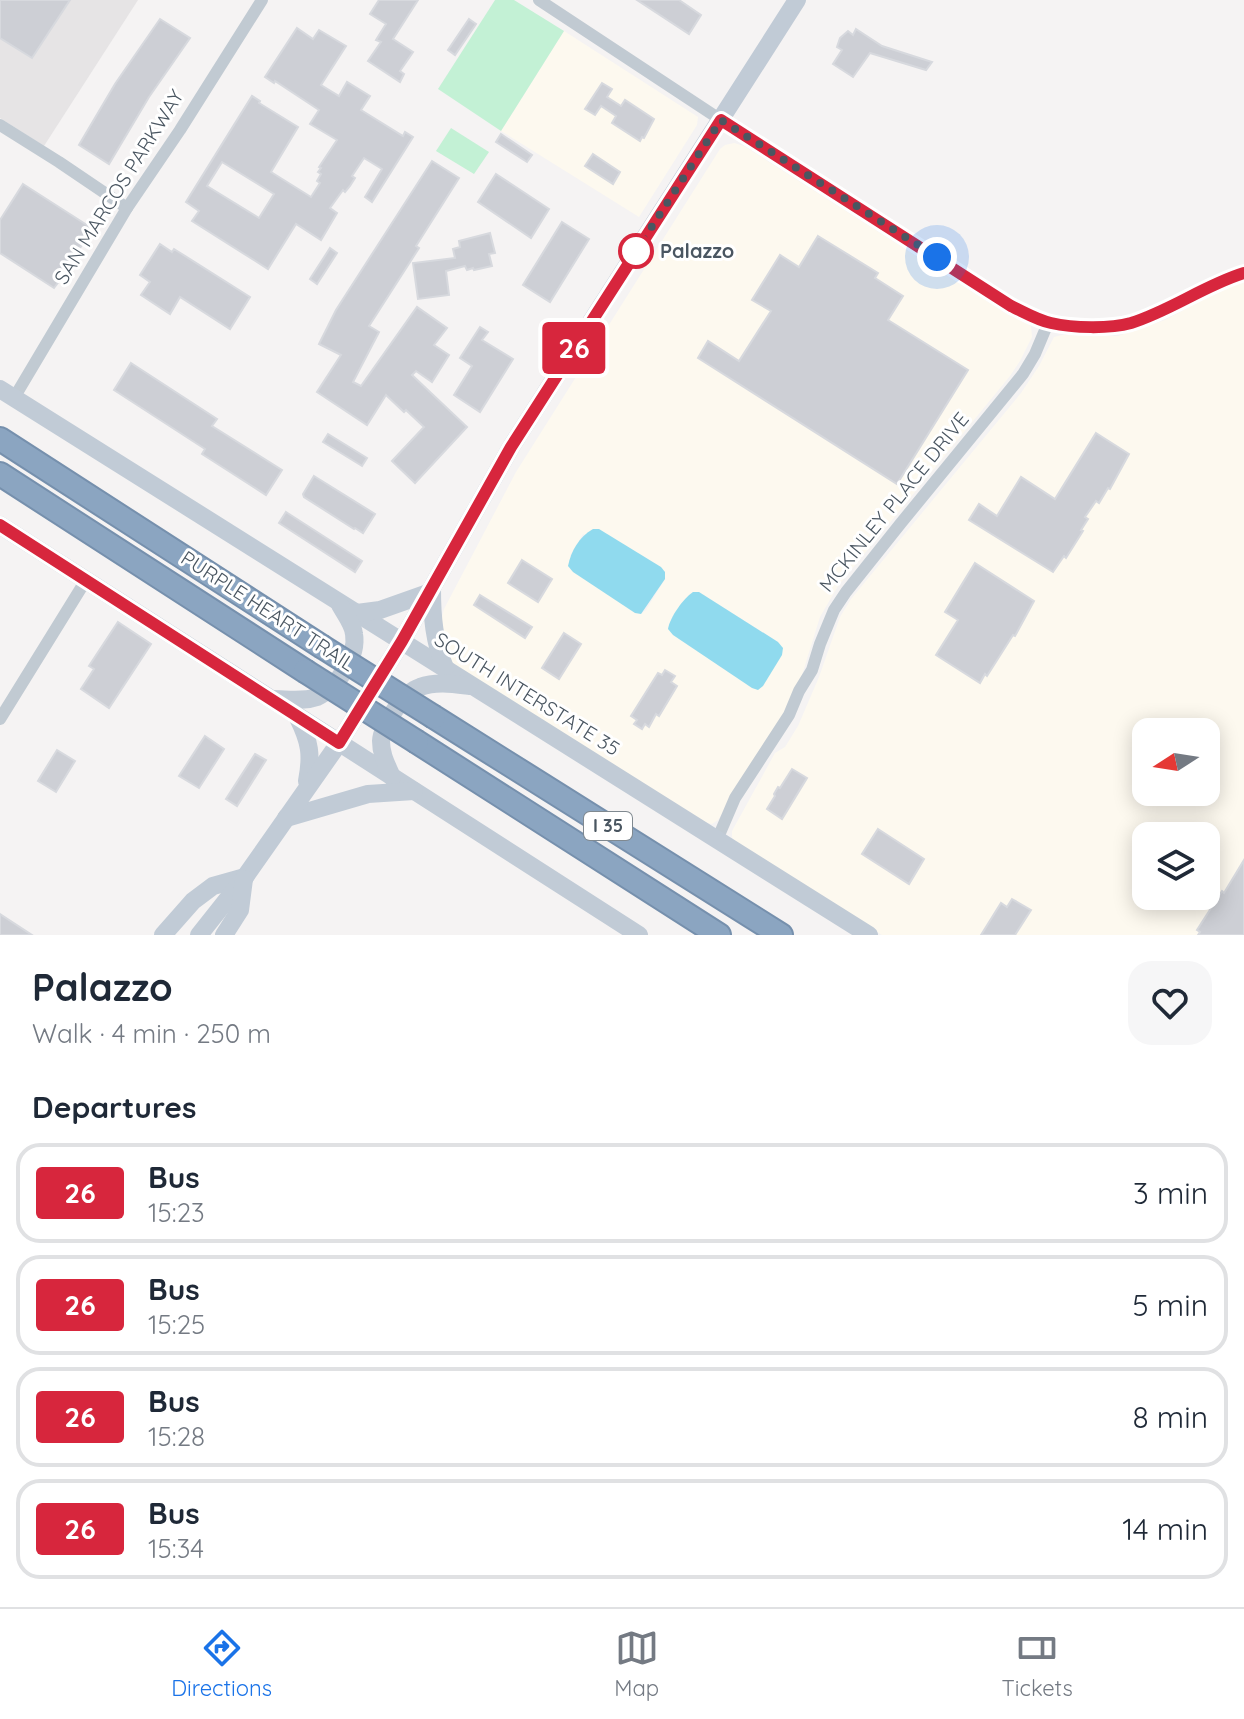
<!DOCTYPE html>
<html lang="en">
<head>
<meta charset="utf-8">
<style>
  body { margin:0; font-family:Quicksand,sans-serif; background:#f6f6f7; color:#1f2937; height:100vh; display:flex; flex-direction:column; font-size:30px; white-space:nowrap }
  * { box-sizing:border-box; margin:0 }
  p { font-size:26px; color:#747a83 }
  .icon { flex:none; width:44px; height:44px; fill:none; stroke:currentColor; stroke-width:2; stroke-linecap:round; stroke-linejoin:round }
  .map { position:relative; height:935px; overflow:hidden }
  .details { display:flex; flex-direction:column; background:#fff; flex:1 }
  .details>* { flex:none }
  .badge { padding:0 16px; border-radius:6px; font-size:28px; line-height:52px }
  .needle { width:52px; rotate:258deg }
  .fabs { position:absolute; left:1132px; top:718px; display:grid; gap:16px }
  .fabs a { display:grid; place-items:center; width:88px; height:88px; border-radius:16px; background:#fff; box-shadow:0 4px 20px #0003; font-size:40px }
  .you { position:absolute; width:40px; height:40px; margin:-20px; border:6px solid #fff; border-radius:50%; background:#1a73e8; box-shadow:0 0 0 12px #1a73e833 }
  .map>.badge { position:absolute; translate:-50% -50%; box-shadow:0 0 0 4px #fff }
  h2 { padding:0 32px; font-size:30px; line-height:72px }
  .round { display:grid; place-items:center; flex:none; width:84px; height:84px; border-radius:24px; background:#f6f6f7 }
  .overview { display:flex; align-items:center; justify-content:space-between; height:136px; padding:0 32px }
  h1 { font-size:38px; font-weight:800; line-height:60px }
  ul { padding:0; list-style:none }
  li { display:flex; align-items:center; gap:24px; height:100px; margin:0 16px 12px; padding:0 16px; border:4px solid #e0e1e3; border-radius:24px }
  li div { flex:1 }
  li b { display:block; font-size:30px }
  li em { font-style:normal }
  li .badge { min-width:88px; font-weight:700; text-align:center }
  .tabs { display:flex; justify-content:space-around; align-items:center; height:112px; border-top:2px solid #e0e1e3; background:#fff; font-size:22px; color:#747a83 }
  .tabs a { display:grid; justify-items:center; gap:4px }
  .tabs .active { color:#1a73e8 }
  .map>svg:first-child { display:block }
  .commercial { fill:#fdf9ef; fill-rule:evenodd }
  .education { fill:#e6e4e5 }
  .green { fill:#c3f1d5 }
  .water { fill:#90daee }
  .building { fill:#cdcfd5; stroke:#d7d9de; stroke-width:2; fill-rule:evenodd }
  .lines { fill:none; stroke-linecap:round; stroke-linejoin:round }
  .motorway-casing { stroke:#7690ad; stroke-width:26 }
  .minor { stroke:#c1cad2; stroke-width:12 }
  .secondary { stroke:#c1cbd6; stroke-width:18 }
  .motorway { stroke:#8ba5c1; stroke-width:22 }
  .motorway-bridge-casing { stroke:#7690ad; stroke-width:26; stroke-linecap:butt }
  .motorway-bridge { stroke:#8ba5c1; stroke-width:22 }
  .line-casing { stroke:#fff; stroke-width:18 }
  .line { stroke:#d7263d; stroke-width:12 }
  .walk { stroke:#4a5661; stroke-width:8; stroke-dasharray:0 14.4 }
  .stop-dot { fill:#fff; stroke:#d7263d; stroke-width:4 }
  .labels { text-anchor:middle; stroke-width:6; stroke-linejoin:round; paint-order:stroke }
  .shield { fill:#fff; stroke:#808990; stroke-width:2 }
  .shield-label { font-size:18px; font-weight:bold; fill:#4a5661 }
  .street-label { font-size:20px; fill:#4a5661; stroke:#fff }
  .stop-label { font-size:20px; font-weight:bold; fill:#4a5661; stroke:#fff; text-anchor:start }
</style>
</head>
<body>
<div class="map">
<svg width="1244" height="935" viewBox="0 0 1244 935">
  <rect width="100%" height="100%" fill="#f5f3f3"/>
  <!-- commercial -->
  <g class="commercial">
    <polygon points="564,31 698,117 697,125 639,217 501,131"/>
    <path d="M734 143 744 146 1010 316 1023 321 1031 326 1032 337 1020 361 1010 376 838 586 820 617 802 675 789 706 718 820 712 824 704 822 459 670 450 660 441 621 444 609 516 472 720 149 725 145ZM583 534 665 572V579L646 610 641 614 570 556ZM693 592H699L778 642 668 629 669 624 688 596Z"/>
    <path d="M1244 282V935H882L735 842 732 837V831L775 753 785 747 798 726 819 677 840 617 851 599 1021 393 1039 366 1054 337 1062 335 1118 336 1165 320 1223 289ZM1146 732H1206V792H1146ZM1146 836H1206V896H1146Z"/>
  </g>
  <!-- education -->
  <polygon class="education" points="0,0 138,0 44,146 0,118"/>
  <!-- green -->
  <g class="green">
    <polygon points="495,0 514,0 564,31 501,131 438,89"/>
    <polygon points="451,128 489,152 474,174 436,151"/>
  </g>
  <!-- water -->
  <g class="water">
    <path d="M593 529H599L661 567 665 572V579L641 614 635 613 573 572 568 566C571 551 579 537 593 529Z"/>
    <path d="M693 592H699L778 642 783 648 782 655 763 686 758 690 752 688 673 635 668 629C670 617 683 599 693 592Z"/>
  </g>
  <!-- building -->
  <g class="building">
    <polygon points="0,0 70,0 32,58 0,38"/>
    <polygon points="379,0 418,0 393,39 413,52 400,71 404,74 400,82 368,61 381,42 376,40 386,24 370,14"/>
    <polygon points="637,0 679,0 701,15 689,34"/>
    <polygon points="160,19 190,38 149,97 109,164 79,145 115,84"/>
    <polygon points="469,19 476,24 455,55 448,50"/>
    <path d="M297 28 313 39 319 30 346 46 321 85 339 96 347 82 370 96 361 110 403 136 405 132 413 137 372 202 365 197 382 169 364 158 352 176 355 178 350 186 345 192 343 190 330 208 337 213 321 240 296 224 268 269 192 221 199 211 186 202 252 96 260 101 259 103 298 127 271 172 311 197 320 183 317 181 321 174 318 172 321 168 319 167 337 140 310 124 319 110 275 81 274 83 265 77ZM222 162 274 194 259 218 207 186Z"/>
    <polygon points="856,29 882,46 932,62 926,70 870,53 853,77 833,64 842,50 837,47 840,38 848,31 853,35"/>
    <polygon points="602,83 612,89 607,97 621,106 625,100 654,119 644,138 642,137 640,141 612,123 616,116 601,106 595,115 585,109"/>
    <polygon points="501,134 532,155 527,162 496,142"/>
    <polygon points="593,154 620,172 613,184 585,166"/>
    <polygon points="432,161 459,178 416,246 419,248 369,326 379,332 353,382 361,386 417,307 447,328 434,345 449,355 432,382 416,371 412,375 467,427 415,483 392,461 424,427 406,410 404,412 386,395 367,425 317,392 341,355 319,344 336,310"/>
    <polygon points="496,174 549,209 531,238 478,202"/>
    <polygon points="23,184 90,227 79,243 82,245 73,258 71,256 57,278 60,280 54,288 0,253 0,220"/>
    <polygon points="562,222 589,239 550,302 523,285"/>
    <polygon points="490,233 495,253 489,254 492,266 474,270 473,268 467,270 465,266 446,271 449,295 418,299 413,263 455,258 453,249 460,247 459,241"/>
    <polygon points="818,236 878,273 875,278 903,296 888,320 968,370 897,484 698,358 708,341 739,361 771,311 752,300 780,255 799,267"/>
    <polygon points="160,244 172,252 174,249 250,297 230,329 180,297 170,314 141,295 150,282 140,275"/>
    <polygon points="330,248 337,253 317,284 310,279"/>
    <polygon points="480,327 488,332 482,340 513,359 480,412 454,395 472,366 460,358"/>
    <polygon points="131,363 217,419 212,426 282,470 266,495 202,454 205,449 114,390"/>
    <polygon points="1096,433 1129,454 1110,489 1108,488 1099,503 1096,501 1085,517 1088,519 1081,530 1083,531 1066,558 1064,556 1053,572 969,520 979,504 997,516 1021,477 1055,499"/>
    <polygon points="328,434 367,458 362,466 323,442"/>
    <polygon points="314,476 375,514 363,533 355,528 354,529 304,497 303,494"/>
    <polygon points="286,512 362,561 355,572 279,523"/>
    <polygon points="522,560 552,579 538,602 508,583"/>
    <polygon points="975,563 1034,601 1015,636 1013,635 987,676 985,674 980,683 936,655 958,620 945,612"/>
    <polygon points="480,595 532,627 525,638 474,605"/>
    <polygon points="118,622 151,644 109,708 81,689 94,669 89,666"/>
    <polygon points="564,633 581,644 559,679 542,668"/>
    <polygon points="665,670 675,676 671,682 677,686 659,716 656,714 649,727 645,724 642,729 634,724 637,720 631,716 658,673 662,675"/>
    <polygon points="205,736 224,749 199,788 179,776"/>
    <polygon points="57,750 75,761 56,792 38,781"/>
    <polygon points="255,754 266,760 237,806 226,799"/>
    <polygon points="792,769 807,778 782,819 767,809 775,796 774,794 778,787 780,788"/>
    <polygon points="878,829 924,859 909,884 862,854"/>
    <polygon points="1244,860 1244,935 1198,935 1200,932 1197,930 1222,891 1224,893"/>
    <polygon points="1012,899 1031,910 1015,935 981,935 1001,903 1007,907"/>
    <polygon points="0,914 32,935 0,935"/>
  </g>
  <g class="lines">
    <!-- motorway casing -->
    <g class="motorway-casing">
      <g id="motorway">
        <polyline points="0,439 321,646"/>
        <polyline points="0,474 305,671"/>
        <polyline points="434,717 781,935"/>
        <polyline points="417,742 719,935"/>
      </g>
    </g>
    <!-- minor -->
    <g class="minor">
      <path d="M539 0 721 120 1011 306C1023 312 1037 320 1051 323 1072 328 1109 329 1131 323 1170 311 1205 285 1244 273"/>
      <polyline points="0,125 59,162 127,208"/>
      <polyline points="14,398 127,208 180,130 262,0"/>
      <polyline points="0,719 86,580"/>
      <polyline points="717,840 735,798 789,715 799,691 812,670 820,644 834,610 846,592 901,523 1023,374 1035,354 1048,323"/>
    </g>
    <!-- secondary -->
    <g class="secondary">
      <polyline points="0,389 869,935"/>
      <polyline points="0,525 639,935"/>
      <path d="M432 589C432 617 434 641 445 668"/>
      <polyline points="357,613 380,610 428,593"/>
      <path d="M272 699C287 699 303 702 317 697 337 688 358 656 354 634 353 624 345 614 340 605"/>
      <path d="M298 718C310 742 312 755 307 781"/>
      <path d="M392 777C387 765 381 755 381 741 382 725 404 692 420 687 436 681 454 684 470 686"/>
      <polyline points="286,818 368,794 414,791"/>
      <polyline points="163,935 193,901 213,886 245,877"/>
      <polyline points="199,935 245,877 339,743 402,641 511,447 797,0"/>
      <polyline points="224,935 240,910 244,879"/>
    </g>
    <!-- motorway -->
    <use href="#motorway" class="motorway"/>
    <!-- motorway-bridge casing -->
    <g class="motorway-bridge-casing">
      <g id="motorway-bridge">
        <polyline points="321,646 434,717"/>
        <polyline points="305,671 417,742"/>
      </g>
    </g>
    <!-- motorway-bridge -->
    <use href="#motorway-bridge" class="motorway-bridge"/>
  </g>
  <g class="lines">
    <!-- line casing -->
    <g class="line-casing">
      <path id="line" d="M0 525 339 743 402 641 511 447 721 120 1011 306C1024 312 1037 320 1051 323 1073 328 1109 329 1131 323 1170 311 1205 285 1244 273"/>
    </g>
    <!-- line -->
    <use href="#line" class="line"/>
    <!-- walk -->
    <polyline class="walk" points="636,251 721,120 937,257"/>
  </g>
  <!-- markers -->
  <circle class="stop-dot" cx="636" cy="251" r="16"/>
  <g class="labels">
    <!-- shield labels -->
    <rect class="shield" x="584" y="812" width="48" height="28" rx="6"/>
    <g class="shield-label">
      <text x="608" y="832">I 35</text>
    </g>
    <!-- street labels -->
    <g class="street-label">
      <text transform="translate(119 187) rotate(-58)" y="7">SAN MARCOS PARKWAY</text>
      <text transform="translate(894 502) rotate(-51)" y="7">MCKINLEY PLACE DRIVE</text>
      <text transform="translate(268 611) rotate(33)" y="7">PURPLE HEART TRAIL</text>
      <text transform="translate(527 694) rotate(32)" y="7">SOUTH INTERSTATE 35</text>
    </g>
    <!-- stop labels -->
    <g class="stop-label">
      <text x="660" y="258">Palazzo</text>
    </g>
  </g>
</svg>
<div class="fabs">
<a><svg class="needle" viewBox="-14 -14 28 28"><path d="M0-13l5 13h-10z" fill="#e53935"/><path d="M0 13l5-13h-10z" fill="#747a83"/></svg></a>
<a><svg class="icon" aria-label="layers" viewBox="0 0 24 24"><path d="M12 4l9 5-9 5-9-5zM3 14l9 5 9-5"/></svg></a>
</div>
<div class="you" style="left:937px;top:257px"></div>
<b class="badge" style="left:574px;top:348px;background:#d7263d;color:#fff">26</b>
</div>
<section class="details">
<div class="overview"><div><h1>Palazzo</h1><p>Walk · 4 min · 250 m</p></div><a class="round"><svg class="icon" aria-label="heart" viewBox="0 0 24 24"><path d="M12 20l-8-8c-3-5 5-10 8-4 3-6 11-1 8 4z"/></svg></a></div>
<h2>Departures</h2>
<ul>
<li><span class="badge" style="background:#d7263d;color:#fff">26</span><div><b>Bus</b><p>15:23</p></div><em>3 min</em></li>
<li><span class="badge" style="background:#d7263d;color:#fff">26</span><div><b>Bus</b><p>15:25</p></div><em>5 min</em></li>
<li><span class="badge" style="background:#d7263d;color:#fff">26</span><div><b>Bus</b><p>15:28</p></div><em>8 min</em></li>
<li><span class="badge" style="background:#d7263d;color:#fff">26</span><div><b>Bus</b><p>15:34</p></div><em>14 min</em></li>
</ul>
</section>
<nav class="tabs">
<a class="active"><svg class="icon" aria-label="directions" viewBox="0 0 24 24"><path d="M12 3l9 9-9 9-9-9zM9 14v-3h6M13 9l2 2-2 2"/></svg>Directions</a>
<a><svg class="icon" aria-label="map" viewBox="0 0 24 24"><path d="M3 6l6-2 6 2 6-2v14l-6 2-6-2-6 2zM9 4v14M15 6v14"/></svg>Map</a>
<a><svg class="icon" aria-label="tickets" viewBox="0 0 24 24"><path d="M3 7h18v10H3zM15 7v10"/></svg>Tickets</a>
</nav>
</body>
</html>
